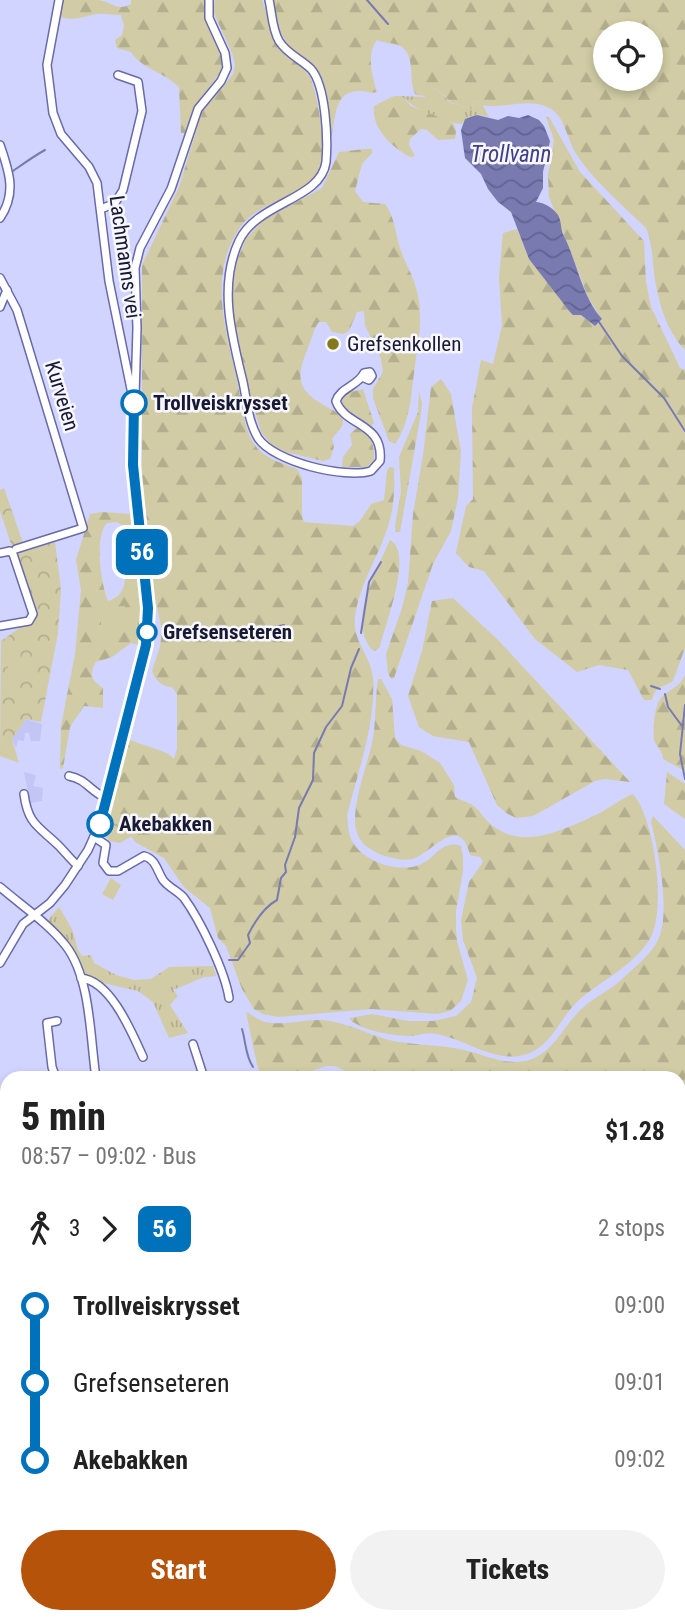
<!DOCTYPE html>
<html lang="en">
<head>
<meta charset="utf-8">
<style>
  body { margin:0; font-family:"Roboto Condensed",sans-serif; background:#f2f2f2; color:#222; height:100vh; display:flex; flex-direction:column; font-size:26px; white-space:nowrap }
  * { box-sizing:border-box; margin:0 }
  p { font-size:23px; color:#767676 }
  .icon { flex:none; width:38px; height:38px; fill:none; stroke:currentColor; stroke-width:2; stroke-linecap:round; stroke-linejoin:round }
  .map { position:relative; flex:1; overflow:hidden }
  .sheet { position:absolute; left:0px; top:1071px; width:686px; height:553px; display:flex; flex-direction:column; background:#fff; border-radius:21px 21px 0 0; box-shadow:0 4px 10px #0003 }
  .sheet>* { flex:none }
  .badge { padding:0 14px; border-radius:10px; font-size:24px; line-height:46px }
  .tools { position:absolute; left:593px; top:21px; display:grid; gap:14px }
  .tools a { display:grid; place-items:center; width:70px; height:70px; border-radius:50%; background:#fff; box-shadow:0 4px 10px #0003; font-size:35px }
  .map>.badge { position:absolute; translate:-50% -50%; box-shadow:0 0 0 4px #fff }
  .legs { display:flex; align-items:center; gap:10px; height:77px; padding:0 21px; font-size:23px }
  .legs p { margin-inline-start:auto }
  .head { display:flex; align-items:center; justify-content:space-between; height:119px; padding:0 21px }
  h1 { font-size:38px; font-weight:800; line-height:52px }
  .cta { display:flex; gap:14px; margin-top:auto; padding:14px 21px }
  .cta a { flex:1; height:80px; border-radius:42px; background:#b45309; color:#fff; font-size:28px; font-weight:800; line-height:80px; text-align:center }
  .cta a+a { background:#f2f2f2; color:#222 }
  ul { padding:0 21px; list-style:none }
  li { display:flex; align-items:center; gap:24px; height:77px; font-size:26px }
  li i { display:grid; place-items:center; width:10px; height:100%; margin:0 9px; background:currentColor }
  li i::after { content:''; width:18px; height:18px; margin:-9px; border:5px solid; border-radius:50%; background:#fff }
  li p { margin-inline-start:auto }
  li:first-child i { background:linear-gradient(#0000 50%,currentColor 0) }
  li:last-child i { background:linear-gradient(currentColor 50%,#0000 0) }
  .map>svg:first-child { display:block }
  .built { fill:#c3c6f5 }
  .grass { fill:url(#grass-tufts) }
  .forest { fill:url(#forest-firs); fill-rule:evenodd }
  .park { fill:url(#park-crowns) }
  .pitch { fill:#d1cca5 }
  .water { fill:url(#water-waves) }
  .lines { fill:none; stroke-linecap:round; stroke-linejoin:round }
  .stream { stroke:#787ab0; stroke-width:2 }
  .minor-casing { stroke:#686aaa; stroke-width:10 }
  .highway-casing { stroke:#686aaa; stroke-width:12 }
  .minor { stroke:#fff; stroke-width:7 }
  .highway { stroke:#fff; stroke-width:10 }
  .line-1-casing { stroke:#fff; stroke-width:16 }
  .line-1 { stroke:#0072bc; stroke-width:10 }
  .poi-dot { fill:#84781d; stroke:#f7f8ff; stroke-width:2.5 }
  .stop-1-dot { fill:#fff; stroke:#0072bc; stroke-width:3.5 }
  .labels { text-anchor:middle; stroke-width:5; stroke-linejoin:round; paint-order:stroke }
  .street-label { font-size:21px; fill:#191933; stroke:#f7f8ff }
  .poi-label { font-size:21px; fill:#191933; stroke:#f7f8ff; text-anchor:start }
  .stop-label { font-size:21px; font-weight:bold; fill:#191933; stroke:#f7f8ff; text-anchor:start }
  .water-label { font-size:23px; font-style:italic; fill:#403f83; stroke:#f7f8ff }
</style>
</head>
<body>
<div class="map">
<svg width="685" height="1624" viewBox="0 0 685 1624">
  <defs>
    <pattern id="grass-tufts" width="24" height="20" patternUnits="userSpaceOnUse" patternTransform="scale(1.75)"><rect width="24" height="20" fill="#d1cca5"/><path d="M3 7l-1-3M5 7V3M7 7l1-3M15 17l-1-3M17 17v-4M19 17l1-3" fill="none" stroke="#b3af8e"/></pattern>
    <pattern id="forest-firs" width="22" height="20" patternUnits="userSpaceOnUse" patternTransform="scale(1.75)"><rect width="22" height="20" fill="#d1cca5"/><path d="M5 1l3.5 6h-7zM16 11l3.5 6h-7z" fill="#b3af8e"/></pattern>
    <pattern id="park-crowns" width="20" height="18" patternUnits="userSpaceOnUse" patternTransform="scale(1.75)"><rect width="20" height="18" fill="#d1cca5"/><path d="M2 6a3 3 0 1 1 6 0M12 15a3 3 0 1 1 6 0" fill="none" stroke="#b3af8e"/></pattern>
    <pattern id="water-waves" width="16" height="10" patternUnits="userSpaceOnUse" patternTransform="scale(1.75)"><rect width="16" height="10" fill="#787ab0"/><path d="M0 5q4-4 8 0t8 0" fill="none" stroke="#626390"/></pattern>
  </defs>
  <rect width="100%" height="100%" fill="#d0d4fe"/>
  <!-- built -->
  <g class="built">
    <polygon points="26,719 42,724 40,741 31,741 29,733 25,733 24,741 18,740 16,748 12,739"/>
    <polygon points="24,772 36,775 33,786 43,788 42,801 30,803"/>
    <polygon points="684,1413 685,1513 679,1515 679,1414"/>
  </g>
  <!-- grass -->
  <g class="grass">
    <path d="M435 88 451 103 472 109 475 100 481 102 489 117C479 114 468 114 462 124 442 122 416 110 401 96L424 97Z"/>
    <polygon points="59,907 72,929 78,950 82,956 91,955 94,963 116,975 134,980 151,979 169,967 213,966 216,976 204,977 173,990 178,996 170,1005 188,1033 169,1038 153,1002 138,991 99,982 83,974 66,943 48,920"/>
  </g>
  <!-- forest -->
  <g class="forest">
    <path d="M62 0C74 0 86 0 98 0 111 1 117 12 131 4V0H205L204 13 221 53 222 70 197 103 185 133H181L179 87C164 72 142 69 131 52L117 48 115 40 122 35 124 26 121 15C113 15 104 13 96 14 83 17 74 21 60 17Z"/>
    <path d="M215 0H262C268 13 267 28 274 40 282 55 298 61 308 74 318 88 326 150 321 167 312 195 260 200 241 226 206 275 227 333 238 385 242 406 244 435 259 450 269 460 285 464 297 469L302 478V517L304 522 353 526 360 521 371 504 384 500 387 470 390 467 394 468C395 490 394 511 386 532 376 561 359 586 355 617 352 641 371 656 373 678 376 723 358 772 347 815 348 824 348 833 352 841 363 862 398 873 419 865 436 859 441 839 461 846L463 857V871L456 911V929L457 941 468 980 461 1001 450 1011 437 1014 371 1009 278 1017 263 1014 254 1009 242 989 226 946 218 938 210 908 184 887 164 858 135 842 108 800 127 739 167 753 174 759 177 749V694L172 687C161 686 156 681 152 671L160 647 162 631 155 598 142 486V265L179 187 202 112 233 74 235 65 232 53 213 11Z"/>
    <path d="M273 0H685V350C666 331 657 298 654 272 652 257 652 242 646 228 623 206 591 178 575 152 567 138 564 113 547 107 528 98 503 109 482 105L481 102 475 100 472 109 452 103 435 88 428 96 416 95C407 82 418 53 398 45 392 43 384 43 377 40 366 55 372 75 377 92 370 94 367 91 360 91 333 90 336 120 331 138 329 118 330 93 320 74 314 60 299 56 289 46 278 33 276 15 273 0ZM606 33H651V79H606Z"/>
    <path d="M394 96H401L411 106 453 123 456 130 455 139 438 140 427 130 421 129 410 139 409 145 415 156 410 157C392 147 371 128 374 106Z"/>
    <path d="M546 117H549L580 172 644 241 646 282 651 307 680 368 685 370V648L673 681C662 688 655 686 652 700H644L628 670 599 665 577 672 535 639 484 571 469 567 456 553 466 506 473 499 472 408 481 360 493 364 502 326 499 277 503 233 517 229 529 259 574 315H581L595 326 602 320 588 297 549 197 548 175 554 140Z"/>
    <path d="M364 149H372V153L362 164 355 191 363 202 385 204C394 216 395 230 399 245 404 262 415 278 418 296 423 323 418 340 415 366 411 393 411 421 395 444L389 441 373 398V389L383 372 381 359 365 325 364 311 357 312 349 331 343 334 332 332 326 322H319C315 327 314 331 312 337 300 370 288 386 327 407 333 411 341 412 343 421 344 427 335 434 332 439L334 447 330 459 323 461 286 452 271 444 261 432 237 348 232 295 237 260 247 237 264 220 322 188 339 152Z"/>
    <polygon points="441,379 451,394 461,452 458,498 451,531 433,564 394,678 391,679 388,673 386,654 402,608 408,583 413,514 423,455 431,387"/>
    <polygon points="363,389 374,423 371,426 344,407 342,401 347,393"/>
    <polygon points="419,392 422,403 421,413 400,532 396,532 395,526 401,491 399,457 418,412"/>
    <path d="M358 427C371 437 375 444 374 460L367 467H342L343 457 352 445 350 434Z"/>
    <path d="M102 512 131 514 135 519 145 609 146 646 131 643 112 657 96 662C88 675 92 680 103 688V708L84 706 70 727 63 768 60 769 61 726 75 654 81 590 76 560 90 514ZM117 522 122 525 121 558 126 562C125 579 127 596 108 601 101 585 94 536 107 523Z"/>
    <path d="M390 540C414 552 385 625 380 647L375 651 371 649C369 645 365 640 364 635 355 607 379 565 390 540Z"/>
    <polygon points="453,598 498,640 630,782 605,779 595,781 533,816 516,818 506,813 497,805 469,742 433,736 419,727 408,696 422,651 432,601"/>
    <path d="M685 674V771L663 759C663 750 656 747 654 740 653 730 654 704 662 697 671 688 681 687 685 674Z"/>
    <path d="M378 679H381L392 699 395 738 401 745 421 751 440 763 454 785 455 797C462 801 469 802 475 807 480 811 484 818 489 823 522 852 562 830 596 815 606 810 626 796 633 794 655 819 668 915 648 942 630 968 602 980 579 1000 558 1019 551 1051 519 1056 491 1060 463 1039 437 1034 428 1032 419 1035 411 1036 393 1036 364 1031 350 1020V1018L372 1014 408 1021H433L456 1016 471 1002 477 978 463 940 461 920 469 882 483 862 480 857 470 855C459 811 431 855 412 859 399 862 377 855 366 846 360 841 355 831 355 823 354 797 368 764 373 738 376 719 375 699 378 679Z"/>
    <polygon points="667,772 685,784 685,819 664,804"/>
    <path d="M653 816 685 850V1083L679 1089V1078H351C334 1055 317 1071 296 1077 286 1080 272 1078 262 1077L257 1065 246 1012C253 1015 258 1020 265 1022 285 1026 303 1019 323 1020 346 1022 367 1034 389 1040 415 1046 442 1044 468 1051 487 1056 505 1065 525 1061 555 1055 564 1022 586 1005 597 996 610 990 621 980 633 969 649 956 657 942 672 916 658 850 651 822Z"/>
  </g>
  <!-- park -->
  <g class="park">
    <polygon points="4,488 23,543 12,547 0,511 0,490"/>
    <polygon points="55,542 61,590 58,633 41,722 26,719 12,739 19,763 0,756 1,641 35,617 15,553"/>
    <polygon points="108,800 123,816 132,836 120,843 110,841 105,835 109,817"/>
    <polygon points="5,1119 7,1120 7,1182 0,1183 0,1121"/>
    <polygon points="165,1617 253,1617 252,1624 166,1624"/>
    <polygon points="326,1617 371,1617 351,1624 305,1624"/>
  </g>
  <!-- pitch -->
  <g class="pitch">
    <polygon points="125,606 126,631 114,631 114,636 101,636 101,611 112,611 113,607"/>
    <polygon points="12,655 21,658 26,666 25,675 15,682 7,679 8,666 0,669 4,659"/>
    <polygon points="111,878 121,885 113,900 102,894"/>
  </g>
  <!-- water -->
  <path class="water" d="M477 115 498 120 508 116 519 118 528 115 539 120 544 126 550 141 543 172V188L536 202C545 203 552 207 558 215 562 222 560 229 564 236 577 262 582 297 602 319L595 326 581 315H573L570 312 529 259 511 212 498 202 488 189 481 174 465 158 461 130 465 119Z"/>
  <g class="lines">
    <!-- stream -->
    <g class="stream">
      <polyline points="367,0 388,24"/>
      <path d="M13 171C23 164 34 156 45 150"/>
      <polyline points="599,322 622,356 664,398 685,431"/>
      <polyline points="221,627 244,633 284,625"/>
      <polyline points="361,633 369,582 381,562"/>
      <polyline points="651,686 660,689"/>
      <polyline points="665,694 668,707 682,726"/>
      <polyline points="685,705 680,754 685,779"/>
      <path d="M229 960H238L250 943 248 935C255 921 264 907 277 900L281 878 286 872 285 865 295 837 299 808 313 780 314 753 326 727 342 706 351 668 359 649"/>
      <path d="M242 1029C246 1042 245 1055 253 1067"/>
    </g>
    <!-- minor casing -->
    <g class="minor-casing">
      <g id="minor">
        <polyline points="59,0 47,65 53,113 61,134 89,167 97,183 109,281 133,399"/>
        <path d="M269 0C272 13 272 29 279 41 287 54 301 59 311 69 326 86 328 139 326 162 321 200 257 202 239 241 218 286 232 337 243 382 247 401 248 421 258 438 274 462 345 479 371 471L380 461C384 422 345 427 336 401 341 387 358 386 364 373L370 372 372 376 369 380 362 377"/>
        <path d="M0 145C9 171 17 193 0 218"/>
        <polyline points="101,209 115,203 123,190 142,111 138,82 118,75"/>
        <polyline points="0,278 17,310 24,333 83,528 16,549"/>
        <polyline points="0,307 7,290"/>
        <polyline points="0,553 10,551 13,554 33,614 29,621 0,626"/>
        <path d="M69 776C86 779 91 792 106 798"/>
        <path d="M24 794C28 824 38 826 58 845 65 852 71 860 78 866"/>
        <path d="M94 837 106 845 103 863 109 871H118L144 856C156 859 157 871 163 880 169 888 178 891 184 898 200 920 225 971 229 998"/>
        <path d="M0 887C22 906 48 923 66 946 91 979 90 1038 96 1078"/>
        <polyline points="0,963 23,924 50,903 65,885 88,850 101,821 121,736 143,661 147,639 147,602 133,465 137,328 135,268 140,248 171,189 198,109 221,81 227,68 225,53 209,18 209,0"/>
        <path d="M81 978C111 981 132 1033 143 1057"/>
        <polyline points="193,1044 204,1078"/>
        <polyline points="56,1078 52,1067 47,1023 57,1021"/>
        <polyline points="679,1129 685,1128"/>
        <polyline points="0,1180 7,1216"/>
        <polyline points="679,1189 685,1188"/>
        <polyline points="679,1247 685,1241"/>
        <polyline points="0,1262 7,1260"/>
        <polyline points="679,1305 685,1304"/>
        <polyline points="7,1327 7,1353"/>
        <polyline points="679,1393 685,1392"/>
        <polyline points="0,1491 7,1489"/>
        <polyline points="0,1579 1,1582"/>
        <polyline points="679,1602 685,1601"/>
        <polyline points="151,1617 151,1624"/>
        <polyline points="235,1617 241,1617"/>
        <polyline points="577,1617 580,1624"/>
        <polyline points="583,1617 587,1624"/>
        <polyline points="192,1624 205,1617"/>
        <polyline points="599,1624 628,1617"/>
      </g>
    </g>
    <!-- highway casing -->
    <g class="highway-casing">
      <g id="highway">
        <polyline points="679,1540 685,1537"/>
        <polyline points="679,1550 685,1548"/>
        <polyline points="370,1624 392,1617"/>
        <polyline points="394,1624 418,1617"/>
      </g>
    </g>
    <!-- minor -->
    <use href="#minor" class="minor"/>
    <!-- highway -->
    <use href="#highway" class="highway"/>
  </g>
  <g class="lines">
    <!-- line-1 casing -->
    <g class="line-1-casing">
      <polyline id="line-1" points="100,824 146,645 148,608 133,465 134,403"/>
    </g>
    <!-- line-1 -->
    <use href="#line-1" class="line-1"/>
  </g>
  <!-- markers -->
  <circle class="poi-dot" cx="333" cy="344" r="7"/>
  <g class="stop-1-dot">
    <circle cx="134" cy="403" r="12"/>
    <circle cx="147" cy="632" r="9"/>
    <circle cx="100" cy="824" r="12"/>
  </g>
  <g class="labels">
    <!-- street labels -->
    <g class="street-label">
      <text transform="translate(125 257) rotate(82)" y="7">Lachmanns vei</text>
      <text transform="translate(62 396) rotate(73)" y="7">Kurveien</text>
    </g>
    <!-- poi labels -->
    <g class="poi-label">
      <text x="347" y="351">Grefsenkollen</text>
    </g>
    <!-- stop labels -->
    <g class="stop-label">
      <text x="153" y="410">Trollveiskrysset</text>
      <text x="163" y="639">Grefsenseteren</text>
      <text x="119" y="831">Akebakken</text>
    </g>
    <!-- water labels -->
    <g class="water-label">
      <text x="511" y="162">Trollvann</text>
    </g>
  </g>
</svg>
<div class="tools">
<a><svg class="icon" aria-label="locate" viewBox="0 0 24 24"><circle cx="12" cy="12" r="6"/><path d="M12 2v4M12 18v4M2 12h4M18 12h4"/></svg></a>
</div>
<b class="badge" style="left:142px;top:552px;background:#0072bc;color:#fff">56</b>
<section class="sheet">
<div class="head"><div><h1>5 min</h1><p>08:57 – 09:02 · Bus</p></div><b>$1.28</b></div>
<div class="legs"><svg class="icon" aria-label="walk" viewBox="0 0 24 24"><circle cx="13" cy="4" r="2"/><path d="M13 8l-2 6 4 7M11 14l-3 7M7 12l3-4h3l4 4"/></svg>3<svg class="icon" aria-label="forward" viewBox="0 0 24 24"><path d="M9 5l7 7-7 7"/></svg><b class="badge" style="background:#0072bc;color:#fff">56</b><p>2 stops</p></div>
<ul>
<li><i style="color:#0072bc"></i><b>Trollveiskrysset</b><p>09:00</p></li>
<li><i style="color:#0072bc"></i><span>Grefsenseteren</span><p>09:01</p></li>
<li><i style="color:#0072bc"></i><b>Akebakken</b><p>09:02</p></li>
</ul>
<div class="cta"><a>Start</a><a>Tickets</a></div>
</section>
</div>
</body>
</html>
